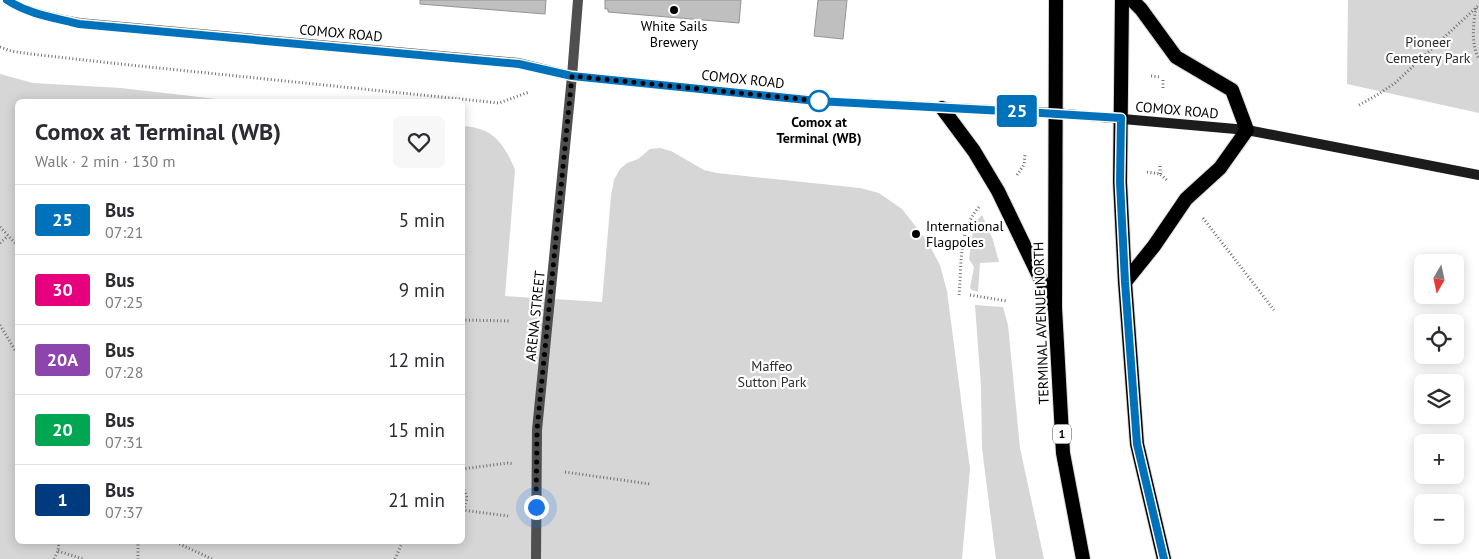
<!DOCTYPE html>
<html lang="en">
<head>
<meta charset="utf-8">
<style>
  body { margin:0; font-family:"PT Sans",sans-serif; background:#f7f7f7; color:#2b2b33; height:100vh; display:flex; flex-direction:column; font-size:19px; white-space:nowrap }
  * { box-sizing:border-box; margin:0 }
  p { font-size:16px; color:#7c7c81 }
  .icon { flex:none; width:28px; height:28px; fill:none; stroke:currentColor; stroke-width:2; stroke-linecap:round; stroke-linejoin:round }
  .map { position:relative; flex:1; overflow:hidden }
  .panel { position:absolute; left:15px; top:99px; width:450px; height:445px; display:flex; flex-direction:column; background:#fff; border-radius:8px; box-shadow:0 2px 12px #0003 }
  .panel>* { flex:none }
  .badge { padding:0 10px; border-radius:4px; font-size:18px; line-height:32px }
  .needle { width:32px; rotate:189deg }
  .controls { position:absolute; left:1414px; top:254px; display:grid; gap:10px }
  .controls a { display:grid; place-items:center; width:50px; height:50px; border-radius:8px; background:#fff; box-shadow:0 2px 12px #0003; font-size:25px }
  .you { position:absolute; width:25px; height:25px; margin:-12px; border:4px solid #fff; border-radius:50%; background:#1a73e8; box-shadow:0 0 0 8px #1a73e833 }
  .map>.badge { position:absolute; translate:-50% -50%; box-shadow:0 0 0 2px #fff }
  .round { display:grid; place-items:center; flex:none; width:52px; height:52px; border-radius:8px; background:#f7f7f7 }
  .summary { display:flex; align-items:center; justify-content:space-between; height:85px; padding:0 20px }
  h1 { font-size:24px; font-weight:700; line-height:38px }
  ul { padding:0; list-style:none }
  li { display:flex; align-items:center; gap:15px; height:70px; padding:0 20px; border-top:1px solid #e1e1e2 }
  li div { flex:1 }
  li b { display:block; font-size:19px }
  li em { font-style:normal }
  li .badge { min-width:55px; font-weight:700; text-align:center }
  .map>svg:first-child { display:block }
  .green { fill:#d6d6d6 }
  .building { fill:#bfbfbf; stroke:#939393 }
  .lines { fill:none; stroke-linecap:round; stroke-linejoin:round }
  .trunk-casing { stroke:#dbdbdb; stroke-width:16 }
  .path { stroke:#717171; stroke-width:3; stroke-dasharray:1 2.5; stroke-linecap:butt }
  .service { stroke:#4f4f4f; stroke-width:10 }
  .minor { stroke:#4f4f4f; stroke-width:10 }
  .tertiary { stroke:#4f4f4f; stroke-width:10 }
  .secondary { stroke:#1c1c1c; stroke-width:10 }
  .trunk { stroke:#000; stroke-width:14 }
  .line-casing { stroke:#fff; stroke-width:11 }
  .line { stroke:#0072bc; stroke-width:8 }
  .walk { stroke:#000; stroke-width:5; stroke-dasharray:0 9 }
  .poi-dot { fill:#000; stroke:#fff; stroke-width:2 }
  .stop-dot { fill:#fff; stroke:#0072bc; stroke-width:2.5 }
  .labels { text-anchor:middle; stroke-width:4.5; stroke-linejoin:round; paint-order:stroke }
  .shield { fill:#fff; stroke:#4c4c4c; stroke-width:1 }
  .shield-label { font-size:12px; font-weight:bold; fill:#000 }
  .poi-label { font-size:14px; fill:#000; stroke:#fff }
  .street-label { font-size:14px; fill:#000; stroke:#fff }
  .park-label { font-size:14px; fill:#2d2d2d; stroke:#fff }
  .stop-label { font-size:14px; font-weight:bold; fill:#000; stroke:#fff }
</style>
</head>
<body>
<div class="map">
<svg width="1479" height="559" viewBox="0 0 1479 559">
  <rect width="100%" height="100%" fill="#fff"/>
  <!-- green -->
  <g class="green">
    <polygon points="1348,0 1479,0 1479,113 1347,84"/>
    <path d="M0 74 33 83 121 88 234 101H18V541H462L463 126C493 128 504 143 515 170L505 296 602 302 611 196 614 180 620 169 627 163 638 159 650 149 660 148 671 151 704 170 717 173 860 188 879 193 902 209 927 241 940 265 947 291 970 469 962 559H0Z"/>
    <polygon points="982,215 993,240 999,262 980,263 978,292 972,290 970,288 974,267 969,259 974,226 977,220"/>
    <polygon points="975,305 1003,307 1008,325 1020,448 1044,559 996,559 982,448 981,387"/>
  </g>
  <!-- building -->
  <g class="building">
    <polygon points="420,0 546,0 545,14 420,4"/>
    <polygon points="605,0 741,0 739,23 608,12 608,9 605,9"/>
    <polygon points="818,0 847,0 843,39 814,36"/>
  </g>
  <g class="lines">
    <!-- trunk casing -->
    <g class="trunk-casing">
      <g id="trunk">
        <polyline points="1056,0 1055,308 1063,453 1083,559"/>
        <polyline points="1122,0 1120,182 1125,282 1137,444 1164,559"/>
        <polyline points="942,108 974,151 998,191 1053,305"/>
        <polyline points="1125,282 1154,246 1186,199 1220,168 1247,130 1232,90 1176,57 1141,9 1132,0"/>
      </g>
    </g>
    <!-- path -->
    <g class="path">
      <path d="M1476 8C1473 24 1471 45 1479 59"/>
      <polyline points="0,47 11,51 31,54 120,64 499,103 529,92"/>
      <polyline points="1151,76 1160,77"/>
      <polyline points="1163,88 1163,79"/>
      <polyline points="1359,105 1377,95 1395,83 1479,5"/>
      <polyline points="1147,172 1160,174 1168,181"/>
      <polyline points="1160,174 1160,164"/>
      <polyline points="1017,175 1024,165 1025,155"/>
      <polyline points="1203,218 1274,310"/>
      <polyline points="0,227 18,246"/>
      <polyline points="0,243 8,236"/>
      <path d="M959 295C962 265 958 231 979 207"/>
      <polyline points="970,295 1007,301"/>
      <polyline points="462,320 511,321"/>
      <polyline points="0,325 18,355"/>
      <polyline points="462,469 508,463 514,464"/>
      <polyline points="565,472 650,484"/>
      <polyline points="462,483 467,498 464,510"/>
      <polyline points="462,510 508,516"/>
      <polyline points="138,541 138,559"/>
      <polyline points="173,541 212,559"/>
      <polyline points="58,551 83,559"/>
      <polyline points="54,559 58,551 59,541"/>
      <polyline points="395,559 403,541"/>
    </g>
    <!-- service -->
    <polyline class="service" points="536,559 537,430 572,76"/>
    <!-- minor -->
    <polyline class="minor" points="572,76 578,0"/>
    <!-- tertiary -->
    <path class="tertiary" d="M7 0C28 14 55 18 79 23L519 63 572 76 817 101 1055 113"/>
    <!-- secondary -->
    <polyline class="secondary" points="1055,113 1247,130 1479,175"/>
    <!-- trunk -->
    <use href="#trunk" class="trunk"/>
  </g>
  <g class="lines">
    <!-- line casing -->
    <g class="line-casing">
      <path id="line" d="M7 0C28 14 55 18 79 24L519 64 572 76 817 101 1025 112 1121 118 1120 182 1125 282 1137 444 1164 559"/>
    </g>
    <!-- line -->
    <use href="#line" class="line"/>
    <!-- walk -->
    <polyline class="walk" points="536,507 537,430 572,76 819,101"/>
  </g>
  <!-- markers -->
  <g class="poi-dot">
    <circle cx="674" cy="10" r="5"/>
    <circle cx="916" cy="234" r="5"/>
  </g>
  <circle class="stop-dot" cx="819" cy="101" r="10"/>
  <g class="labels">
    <!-- shield labels -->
    <rect class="shield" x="1053" y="424.5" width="18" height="19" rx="4"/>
    <g class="shield-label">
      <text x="1062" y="438">1</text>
    </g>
    <!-- poi labels -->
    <g class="poi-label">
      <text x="674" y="31">White Sails<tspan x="674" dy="16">Brewery</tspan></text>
      <text x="926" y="231" text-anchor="start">International<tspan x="926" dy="16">Flagpoles</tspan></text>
    </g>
    <!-- street labels -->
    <g class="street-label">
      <text transform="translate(341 33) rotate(5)" y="5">COMOX ROAD</text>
      <text transform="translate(743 79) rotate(6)" y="5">COMOX ROAD</text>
      <text transform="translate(1177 110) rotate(5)" y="5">COMOX ROAD</text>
      <text transform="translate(535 316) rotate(-84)" y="5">ARENA STREET</text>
      <text transform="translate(1041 323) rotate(-92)" y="5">TERMINAL AVENUE NORTH</text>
    </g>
    <!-- park labels -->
    <g class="park-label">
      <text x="1428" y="47">Pioneer<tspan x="1428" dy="16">Cemetery Park</tspan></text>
      <text x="772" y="371">Maffeo<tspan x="772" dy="16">Sutton Park</tspan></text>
    </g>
    <!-- stop labels -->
    <g class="stop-label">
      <text x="819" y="127">Comox at<tspan x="819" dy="16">Terminal (WB)</tspan></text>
    </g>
  </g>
</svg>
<div class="controls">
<a><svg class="needle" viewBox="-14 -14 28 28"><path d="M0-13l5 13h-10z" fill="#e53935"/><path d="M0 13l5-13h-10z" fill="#7c7c81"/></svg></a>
<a><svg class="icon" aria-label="locate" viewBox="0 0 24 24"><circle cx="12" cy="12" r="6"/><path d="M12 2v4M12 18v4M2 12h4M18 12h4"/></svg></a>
<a><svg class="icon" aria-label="layers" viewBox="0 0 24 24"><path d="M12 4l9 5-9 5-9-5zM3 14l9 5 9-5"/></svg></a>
<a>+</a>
<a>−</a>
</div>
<div class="you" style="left:536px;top:507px"></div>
<b class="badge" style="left:1017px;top:111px;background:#0072bc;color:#fff">25</b>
<section class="panel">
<div class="summary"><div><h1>Comox at Terminal (WB)</h1><p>Walk · 2 min · 130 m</p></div><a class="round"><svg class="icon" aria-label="heart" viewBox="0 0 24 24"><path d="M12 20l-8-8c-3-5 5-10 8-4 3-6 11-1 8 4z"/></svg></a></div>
<ul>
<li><span class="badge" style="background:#0072bc;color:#fff">25</span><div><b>Bus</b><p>07:21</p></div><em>5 min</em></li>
<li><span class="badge" style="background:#e6007e;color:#fff">30</span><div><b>Bus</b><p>07:25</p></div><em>9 min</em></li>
<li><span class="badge" style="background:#8e44ad;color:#fff">20A</span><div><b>Bus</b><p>07:28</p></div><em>12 min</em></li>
<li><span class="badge" style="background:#00a651;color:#fff">20</span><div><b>Bus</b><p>07:31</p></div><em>15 min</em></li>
<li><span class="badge" style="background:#003b80;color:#fff">1</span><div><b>Bus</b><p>07:37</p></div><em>21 min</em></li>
</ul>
</section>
</div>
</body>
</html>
